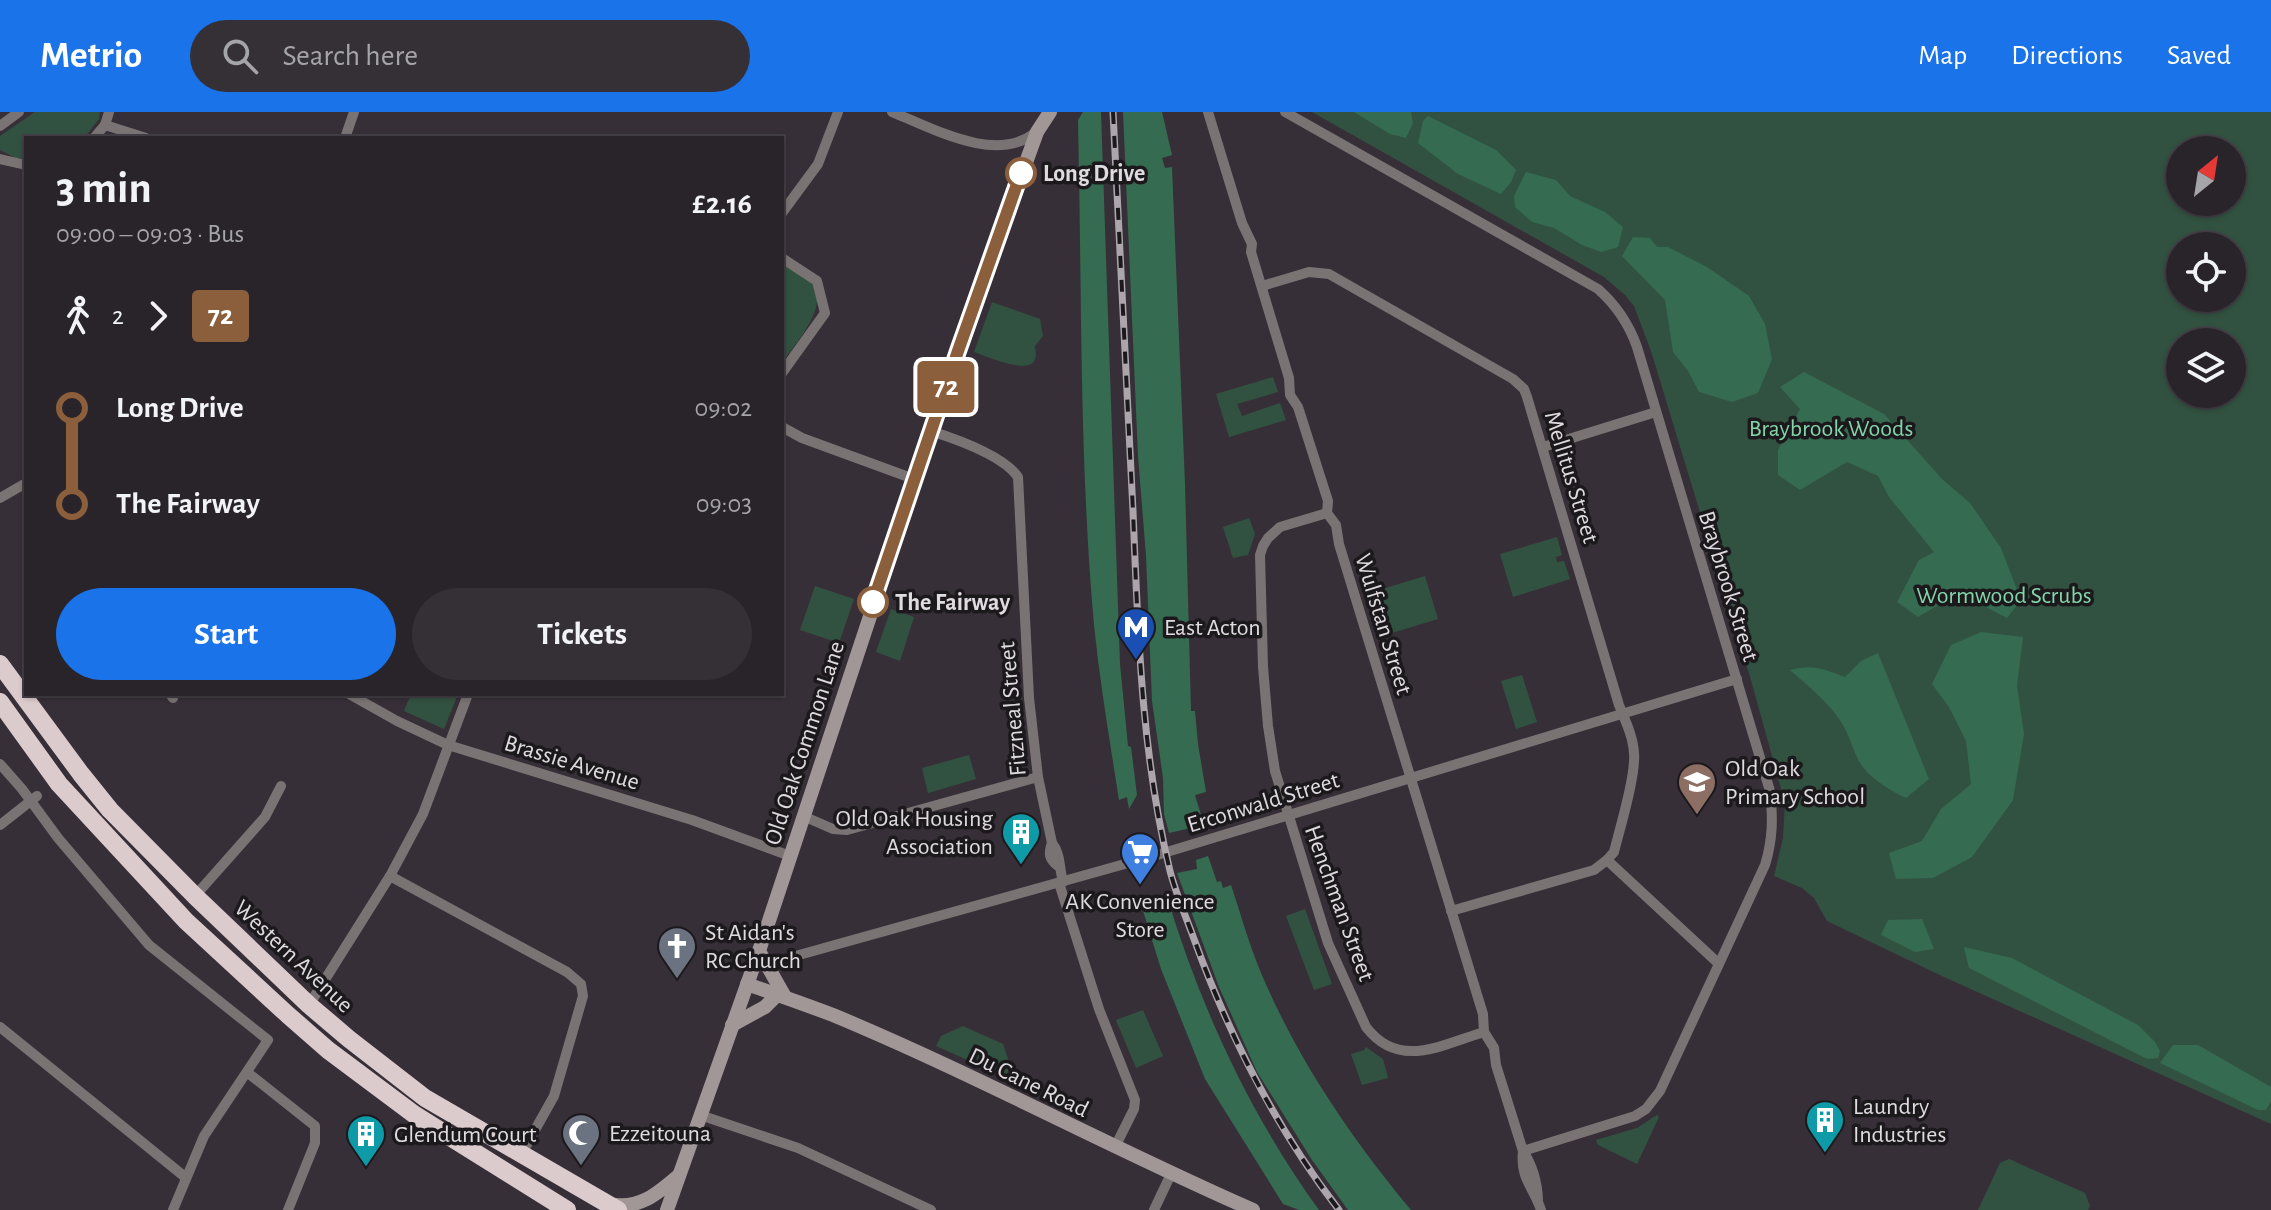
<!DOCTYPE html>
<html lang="en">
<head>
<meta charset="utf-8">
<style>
  body { margin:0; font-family:"Alegreya Sans",sans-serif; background:#352f36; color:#f1f3f6; height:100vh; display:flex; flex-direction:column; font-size:30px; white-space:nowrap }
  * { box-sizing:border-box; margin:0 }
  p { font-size:26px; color:#a5a4a8 }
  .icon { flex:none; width:44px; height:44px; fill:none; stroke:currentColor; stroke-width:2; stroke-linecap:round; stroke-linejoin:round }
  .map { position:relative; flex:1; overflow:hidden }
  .panel { position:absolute; left:24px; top:24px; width:760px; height:560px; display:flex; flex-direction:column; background:#29232a; border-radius:0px; box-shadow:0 2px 6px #0004,0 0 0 2px #454047 }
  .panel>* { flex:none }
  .badge { padding:0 16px; border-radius:6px; font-size:28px; line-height:52px }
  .needle { width:52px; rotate:30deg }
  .fabs { position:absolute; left:2166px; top:24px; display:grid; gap:16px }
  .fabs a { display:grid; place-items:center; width:80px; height:80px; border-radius:50%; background:#29232a; box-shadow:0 2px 6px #0004,0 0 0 2px #454047; font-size:40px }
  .map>.badge { position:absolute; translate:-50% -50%; box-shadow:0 0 0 4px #fff }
  .legs { display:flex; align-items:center; gap:12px; height:88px; padding:0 32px; font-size:26px }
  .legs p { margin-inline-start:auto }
  .overview { display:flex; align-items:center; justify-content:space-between; height:136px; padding:0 32px }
  h1 { font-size:44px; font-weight:700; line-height:60px }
  .action { display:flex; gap:16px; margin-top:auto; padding:16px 32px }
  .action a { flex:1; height:92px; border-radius:48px; background:#1a73e8; color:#fff; font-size:32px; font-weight:700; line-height:92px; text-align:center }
  .action a+a { background:#352f36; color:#f1f3f6 }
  ul { padding:0 32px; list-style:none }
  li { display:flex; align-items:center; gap:28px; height:96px; font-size:30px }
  li i { display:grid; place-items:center; width:12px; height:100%; margin:0 10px; background:currentColor }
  li i::after { content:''; width:20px; height:20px; margin:-10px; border:6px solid; border-radius:50%; background:#29232a }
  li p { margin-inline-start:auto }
  li:first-child i { background:linear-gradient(#0000 50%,currentColor 0) }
  li:last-child i { background:linear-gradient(currentColor 50%,#0000 0) }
  header { display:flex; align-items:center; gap:48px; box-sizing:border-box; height:112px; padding:0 40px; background:#1a73e8; color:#fff }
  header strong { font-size:38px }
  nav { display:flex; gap:44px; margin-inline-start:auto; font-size:28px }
  .search { width:560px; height:72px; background:#352f36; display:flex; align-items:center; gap:20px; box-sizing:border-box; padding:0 28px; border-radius:44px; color:#a5a4a8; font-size:30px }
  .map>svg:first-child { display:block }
  .green { fill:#325241; fill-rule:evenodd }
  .forest { fill:#356b50 }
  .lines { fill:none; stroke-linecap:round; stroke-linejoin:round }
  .street { stroke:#7a7373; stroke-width:10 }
  .secondary { stroke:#a29797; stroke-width:14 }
  .highway { stroke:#dccbcc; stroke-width:18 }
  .rail-casing { stroke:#aca6ac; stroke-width:7 }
  .rail { stroke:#1c191d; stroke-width:4; stroke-dasharray:12; stroke-linecap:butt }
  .line-1-casing { stroke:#fff; stroke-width:18 }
  .line-1 { stroke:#8b5e3c; stroke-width:12 }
  .stop-1-dot { fill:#fff; stroke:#8b5e3c; stroke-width:4 }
  .labels { text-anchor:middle; stroke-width:7; stroke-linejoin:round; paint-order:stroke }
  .stop-label { font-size:24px; font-weight:bold; fill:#e0dbe0; stroke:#1c191d; text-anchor:start }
  .park-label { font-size:24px; fill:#83d6aa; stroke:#1c191d }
  .street-label { font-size:24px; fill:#e0dbe0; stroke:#1c191d }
  .poi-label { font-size:24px; fill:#e0dbe0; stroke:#1c191d; text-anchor:start }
</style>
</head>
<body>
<header>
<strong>Metrio</strong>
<div class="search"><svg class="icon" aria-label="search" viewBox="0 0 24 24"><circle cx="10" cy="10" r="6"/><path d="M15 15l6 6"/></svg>Search here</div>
<nav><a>Map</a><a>Directions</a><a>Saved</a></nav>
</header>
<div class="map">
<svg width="2271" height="1098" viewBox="0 0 2271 1098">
  <rect width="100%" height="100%" fill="#372f38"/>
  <!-- green -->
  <g class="green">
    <polygon points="35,0 100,0 99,7 84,26 26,26 26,47 16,46 0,38 0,24"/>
    <path d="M1312 0H2271V1012L1944 865 1827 809 1814 786 1802 776 1774 764 1783 726 1785 691 1751 568 1651 239 1634 194 1625 183 1604 165ZM2180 38H2232V90H2180ZM2180 134H2232V186H2180ZM2180 230H2232V282H2180Z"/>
    <path d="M782 150C791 157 806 163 813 173 829 195 795 232 782 251Z"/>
    <path d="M992 190 1040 207 1043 224 1035 234C1035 238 1037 243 1035 247 1030 264 986 244 974 240Z"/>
    <polygon points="1273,265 1278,280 1237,292 1242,304 1280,291 1286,308 1229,325 1216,282"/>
    <polygon points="1249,406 1255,422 1248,443 1233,446 1223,415"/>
    <polygon points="1557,425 1562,443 1556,445 1557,450 1564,449 1570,467 1513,485 1500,442"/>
    <polygon points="1425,464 1438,507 1382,524 1378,509 1382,507 1379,496 1373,497 1369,481"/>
    <polygon points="815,474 854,487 839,531 800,518"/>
    <polygon points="891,497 914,505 900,549 876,540"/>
    <polygon points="1522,563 1537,610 1516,617 1501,569"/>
    <polygon points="411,582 458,582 444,617 404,599"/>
    <polygon points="969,643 976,667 928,681 922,656"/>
    <polygon points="1305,797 1332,872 1314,878 1286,804"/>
    <polygon points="1143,898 1163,944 1136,956 1116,908"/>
    <polygon points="963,914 1003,932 1010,953 1006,965 936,934 941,924"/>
    <polygon points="1366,935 1383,947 1388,966 1362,973 1351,942 1364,938"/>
    <polygon points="1657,1003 1659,1005 1637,1052 1598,1033 1596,1028 1637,1016"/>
    <polygon points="2009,1047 2085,1081 2090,1094 2088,1098 1978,1098 2000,1051"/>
  </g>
  <!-- forest -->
  <g class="forest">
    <path d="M1083 0H1101L1120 552 1128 634 1131 635 1137 683 1129 697 1127 685 1119 688C1110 630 1100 572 1094 513 1079 346 1082 177 1078 8Z"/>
    <polygon points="1123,0 1162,0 1172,43 1162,46 1165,56 1172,55 1185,372 1191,599 1195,599 1198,632 1206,680 1195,683 1204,713 1169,721 1164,702 1163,666 1152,589 1146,444 1138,344"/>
    <polygon points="1354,0 1411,0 1413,11 1406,26 1390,22"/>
    <polygon points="1428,4 1496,38 1516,58 1511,70 1501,82 1458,62 1418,31 1423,9"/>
    <polygon points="1526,60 1556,68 1570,84 1605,100 1623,115 1618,135 1601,140 1582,133 1554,116 1532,110 1515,95 1514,84"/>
    <polygon points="1633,125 1650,126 1657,135 1668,135 1707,155 1749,184 1765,212 1772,247 1758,281 1732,290 1699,280 1688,259 1673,240 1665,188 1622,144"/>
    <polygon points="1804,260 1884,302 1943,368 1970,391 2001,436 2021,488 2007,506 1959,481 1918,505 1897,490 1919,448 1934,440 1889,385 1878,364 1847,350 1800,378 1778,363 1778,338 1800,297 1780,275"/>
    <polygon points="1981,520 2023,525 2017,574 2024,622 2013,688 1972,745 1933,766 1896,767 1889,741 1922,729 1941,697 1971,672 1966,629 1949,595 1932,572 1951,533"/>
    <path d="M1878 541 1929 667 1906 686C1889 678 1866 664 1858 647 1851 633 1848 619 1839 607 1826 588 1807 573 1790 558 1813 552 1823 557 1845 565L1861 549Z"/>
    <path d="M1208 744 1217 770 1221 769 1223 776 1231 773C1241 803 1249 832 1261 861 1298 948 1351 1026 1411 1098H1348L1312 1048 1257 960 1219 875 1177 761 1197 757 1196 748Z"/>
    <path d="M1151 786 1153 791 1168 788C1202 899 1251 1004 1319 1098H1299L1283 1092 1205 967 1161 857 1140 789Z"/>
    <polygon points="1922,807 1934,837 1915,840 1881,823 1888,808"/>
    <polygon points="1964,835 2012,846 2138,913 2155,930 2160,939 2158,946 2147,947 1969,856"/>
    <polygon points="2173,933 2198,933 2271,975 2271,989 2266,998 2258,998 2160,951"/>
  </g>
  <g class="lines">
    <!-- street -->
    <g class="street">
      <path d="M892 0C933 16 995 52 1035 21"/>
      <path d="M1208 0 1242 111 1252 132 1251 140 1289 266 1290 283 1298 295 1328 389 1327 401 1336 413 1339 432 1483 902 1484 920 1494 936 1496 953 1523 1039C1533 1054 1537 1069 1538 1087"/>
      <path d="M1285 0 1598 177C1616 193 1629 212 1637 235L1770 679C1773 705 1773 727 1765 753L1660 979 1646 997 1635 1004 1523 1039"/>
      <polyline points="105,13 146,26"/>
      <polyline points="0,14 19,0"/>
      <polyline points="94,26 105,13 109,0"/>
      <polyline points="345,26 354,0"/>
      <polyline points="0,47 26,53"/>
      <polyline points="782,101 818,52 838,0"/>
      <polyline points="782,146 817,169 825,201 782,261"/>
      <path d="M1262 174 1309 160 1329 162 1513 267 1524 277 1527 285 1619 593C1625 608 1633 624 1634 641 1636 663 1620 716 1614 740L1607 748"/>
      <polyline points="782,315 802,326 914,367"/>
      <path d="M931 319C956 327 1003 343 1018 365L1029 586 1038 665 1052 731C1061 742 1059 756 1063 770"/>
      <polyline points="1543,335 1656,300"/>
      <polyline points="0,386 26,371"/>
      <path d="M1327 401 1280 415 1268 426 1263 434 1260 443 1263 555 1268 614 1275 659 1328 831 1366 915C1399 958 1441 933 1484 920"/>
      <polyline points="170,582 173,586"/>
      <polyline points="349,582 397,609 448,633 692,708 790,744"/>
      <polyline points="0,652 22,677 58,726 149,833 268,928 204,1024 173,1098"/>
      <polyline points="803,704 833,717 847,718 1038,665"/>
      <polyline points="0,713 37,684"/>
      <path d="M1052 731C1048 742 1049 747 1058 754"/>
      <polyline points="390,764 567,860 581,872 583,884 554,984 521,1043"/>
      <polyline points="1059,771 1099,897 1135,988 1134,997 1115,1035"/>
      <polyline points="195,784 265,705 281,674"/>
      <polyline points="1451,799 1594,758 1607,748 1718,851"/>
      <polyline points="799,843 1157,743 1737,567"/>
      <polyline points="309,893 390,764 423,702 468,582"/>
      <polyline points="0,915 185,1065"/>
      <polyline points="248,961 315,1014 315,1031 288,1098"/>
      <polyline points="700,1003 798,1036 931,1098"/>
      <path d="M1523 1039C1520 1067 1533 1074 1541 1098"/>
      <polyline points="1154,1098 1171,1062"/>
    </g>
    <!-- secondary -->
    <g class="secondary">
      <polyline points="759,839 785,885"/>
      <path d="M747 872C775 882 804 892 833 903 975 962 1111 1036 1253 1098"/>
      <polyline points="732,913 765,895 777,883"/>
      <path d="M609 1092C639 1098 657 1082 678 1064"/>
      <polyline points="667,1098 759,839 958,239 1037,20 1050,0"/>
    </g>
    <!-- highway -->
    <g class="highway">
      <polyline points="0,552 81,662 110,698 195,784 309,893 349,927 425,986 618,1098"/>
      <polyline points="0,590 59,672 186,809 288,903 328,938 415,1003 567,1098"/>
    </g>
    <!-- rail casing -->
    <g class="rail-casing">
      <path id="rail" d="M1113 0C1120 133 1126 266 1133 399 1138 520 1141 640 1170 759 1176 782 1186 805 1194 827 1230 926 1275 1015 1339 1098"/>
    </g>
    <!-- rail -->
    <use href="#rail" class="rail"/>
  </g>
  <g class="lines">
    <!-- line-1 casing -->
    <g class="line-1-casing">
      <polyline id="line-1" points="873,490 958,239 1021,61"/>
    </g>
    <!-- line-1 -->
    <use href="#line-1" class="line-1"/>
  </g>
  <!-- icons -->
  <defs>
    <g id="metro-pin" transform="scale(2)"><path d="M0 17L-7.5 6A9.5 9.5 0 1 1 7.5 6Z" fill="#1a4fb4" stroke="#1c191d"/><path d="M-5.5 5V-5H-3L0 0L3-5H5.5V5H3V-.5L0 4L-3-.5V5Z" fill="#fff"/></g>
    <g id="school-pin" transform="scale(2)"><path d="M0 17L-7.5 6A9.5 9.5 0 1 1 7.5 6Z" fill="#8d6e63" stroke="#1c191d"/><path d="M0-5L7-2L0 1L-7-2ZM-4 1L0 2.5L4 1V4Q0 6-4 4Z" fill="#fff"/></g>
    <g id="building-pin" transform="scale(2)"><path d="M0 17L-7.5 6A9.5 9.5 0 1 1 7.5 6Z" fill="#0f9aa8" stroke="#1c191d"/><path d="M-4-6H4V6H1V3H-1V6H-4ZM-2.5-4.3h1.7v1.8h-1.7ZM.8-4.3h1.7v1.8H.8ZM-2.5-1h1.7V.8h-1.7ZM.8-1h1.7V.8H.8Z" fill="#fff"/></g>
    <g id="supermarket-pin" transform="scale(2)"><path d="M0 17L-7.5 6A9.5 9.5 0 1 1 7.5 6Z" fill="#3f7fe0" stroke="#1c191d"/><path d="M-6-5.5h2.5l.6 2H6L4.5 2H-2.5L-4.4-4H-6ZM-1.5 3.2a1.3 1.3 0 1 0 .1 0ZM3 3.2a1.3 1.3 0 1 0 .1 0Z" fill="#fff"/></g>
    <g id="church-pin" transform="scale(2)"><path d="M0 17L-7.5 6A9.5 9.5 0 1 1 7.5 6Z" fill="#6b7280" stroke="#1c191d"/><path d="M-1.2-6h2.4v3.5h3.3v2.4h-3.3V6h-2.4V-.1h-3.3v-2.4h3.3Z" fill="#fff"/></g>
    <g id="mosque-pin" transform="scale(2)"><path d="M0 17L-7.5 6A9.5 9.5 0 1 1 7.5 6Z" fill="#6b7280" stroke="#1c191d"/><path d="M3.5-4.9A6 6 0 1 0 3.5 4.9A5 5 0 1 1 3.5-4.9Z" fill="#fff"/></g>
  </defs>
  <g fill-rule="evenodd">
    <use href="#metro-pin" x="1136" y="515"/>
    <use href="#school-pin" x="1697" y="670"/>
    <use href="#building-pin" x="1021" y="720"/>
    <use href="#supermarket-pin" x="1140" y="740"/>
    <use href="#church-pin" x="677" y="834"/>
    <use href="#building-pin" x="1825" y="1008"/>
    <use href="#mosque-pin" x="581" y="1021"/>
    <use href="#building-pin" x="366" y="1022"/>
  </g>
  <!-- markers -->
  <g class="stop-1-dot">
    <circle cx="1021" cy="61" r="14"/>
    <circle cx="873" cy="490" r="14"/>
  </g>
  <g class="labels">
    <!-- stop labels -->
    <g class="stop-label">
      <text x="1043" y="69">Long Drive</text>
      <text x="895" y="498">The Fairway</text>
    </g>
    <!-- park labels -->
    <g class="park-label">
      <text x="1831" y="324">Braybrook Woods</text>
      <text x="2004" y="491">Wormwood Scrubs</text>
    </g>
    <!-- street labels -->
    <g class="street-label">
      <text transform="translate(1572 365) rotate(73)" y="8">Mellitus Street</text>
      <text transform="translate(1729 474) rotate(73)" y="8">Braybrook Street</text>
      <text transform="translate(1384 512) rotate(73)" y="8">Wulfstan Street</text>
      <text transform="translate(1012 597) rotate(-95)" y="8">Fitzneal Street</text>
      <text transform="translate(804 631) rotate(-72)" y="8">Old Oak Common Lane</text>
      <text transform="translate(572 650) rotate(17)" y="8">Brassie Avenue</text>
      <text transform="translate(1263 690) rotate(-17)" y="8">Erconwald Street</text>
      <text transform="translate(1340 791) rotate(70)" y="8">Henchman Street</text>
      <text transform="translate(294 844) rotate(43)" y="8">Western Avenue</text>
      <text transform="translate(1029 970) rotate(26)" y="8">Du Cane Road</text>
    </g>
    <!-- poi labels -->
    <g class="poi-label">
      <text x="1164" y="523">East Acton</text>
      <text x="1725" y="664">Old Oak<tspan x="1725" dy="28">Primary School</tspan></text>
      <text x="993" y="714" text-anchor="end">Old Oak Housing<tspan x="993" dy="28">Association</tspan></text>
      <text x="1140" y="797" text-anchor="middle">AK Convenience<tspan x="1140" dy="28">Store</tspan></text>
      <text x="705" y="828">St Aidan's<tspan x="705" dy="28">RC Church</tspan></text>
      <text x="1853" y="1002">Laundry<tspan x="1853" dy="28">Industries</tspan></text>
      <text x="609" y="1029">Ezzeitouna</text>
      <text x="394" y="1030">Glendum Court</text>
    </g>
  </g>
</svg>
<div class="fabs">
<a><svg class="needle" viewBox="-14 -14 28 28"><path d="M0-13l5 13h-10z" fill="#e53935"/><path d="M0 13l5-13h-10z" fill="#a5a4a8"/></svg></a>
<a><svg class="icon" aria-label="locate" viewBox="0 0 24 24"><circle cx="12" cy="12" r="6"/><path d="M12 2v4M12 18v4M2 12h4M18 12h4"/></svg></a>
<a><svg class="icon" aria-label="layers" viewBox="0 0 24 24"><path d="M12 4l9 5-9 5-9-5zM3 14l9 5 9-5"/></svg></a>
</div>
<b class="badge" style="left:946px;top:275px;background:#8b5e3c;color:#fff">72</b>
<section class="panel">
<div class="overview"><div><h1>3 min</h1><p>09:00 – 09:03 · Bus</p></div><b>£2.16</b></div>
<div class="legs"><svg class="icon" aria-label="walk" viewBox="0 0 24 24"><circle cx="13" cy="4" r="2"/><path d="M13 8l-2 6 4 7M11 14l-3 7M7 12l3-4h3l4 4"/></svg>2<svg class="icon" aria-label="forward" viewBox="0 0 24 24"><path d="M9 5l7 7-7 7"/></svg><b class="badge" style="background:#8b5e3c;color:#fff">72</b></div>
<ul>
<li><i style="color:#8b5e3c"></i><b>Long Drive</b><p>09:02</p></li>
<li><i style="color:#8b5e3c"></i><b>The Fairway</b><p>09:03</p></li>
</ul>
<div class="action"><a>Start</a><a>Tickets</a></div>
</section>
</div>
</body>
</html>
